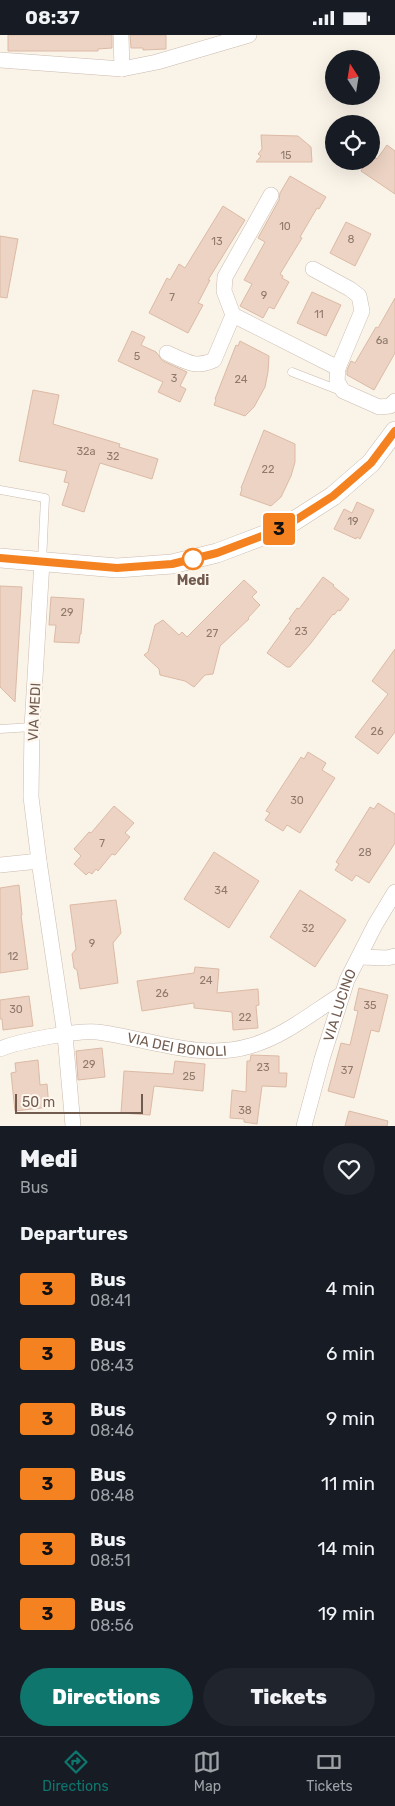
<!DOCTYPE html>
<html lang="en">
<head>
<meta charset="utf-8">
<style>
  body { margin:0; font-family:Rubik,sans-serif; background:#20242c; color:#f1f3f6; height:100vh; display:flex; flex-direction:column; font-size:19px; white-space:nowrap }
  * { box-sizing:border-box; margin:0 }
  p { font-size:16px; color:#9ea1a6 }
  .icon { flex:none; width:28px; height:28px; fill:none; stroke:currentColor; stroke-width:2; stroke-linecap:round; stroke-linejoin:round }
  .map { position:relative; height:1091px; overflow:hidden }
  .side { display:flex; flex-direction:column; background:#171b24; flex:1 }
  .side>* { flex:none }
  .badge { padding:0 10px; border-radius:4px; font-size:18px; line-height:32px }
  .needle { width:32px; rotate:348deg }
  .tools { position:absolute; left:325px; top:15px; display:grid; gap:10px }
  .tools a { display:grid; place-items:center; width:55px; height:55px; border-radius:50%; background:#171b24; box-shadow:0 5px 20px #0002; font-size:25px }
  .scale { position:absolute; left:15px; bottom:12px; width:128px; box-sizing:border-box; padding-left:5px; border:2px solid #715b4f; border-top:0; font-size:14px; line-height:18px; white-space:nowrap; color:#715b4f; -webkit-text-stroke:4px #fdf7ee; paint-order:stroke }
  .map>.badge { position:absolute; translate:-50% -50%; box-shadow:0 0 0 2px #fff }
  h2 { padding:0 20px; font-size:19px; line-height:45px }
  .round { display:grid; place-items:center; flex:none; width:52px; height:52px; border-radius:26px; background:#20242c }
  .headline { display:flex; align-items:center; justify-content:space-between; height:85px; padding:0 20px }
  h1 { font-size:24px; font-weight:800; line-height:38px }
  .action { display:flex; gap:10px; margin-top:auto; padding:10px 20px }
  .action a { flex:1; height:58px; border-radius:30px; background:#0f766e; color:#fff; font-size:20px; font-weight:800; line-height:58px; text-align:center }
  .action a+a { background:#20242c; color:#f1f3f6 }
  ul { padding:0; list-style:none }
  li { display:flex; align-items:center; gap:15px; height:65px; padding:0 20px }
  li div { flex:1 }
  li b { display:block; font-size:19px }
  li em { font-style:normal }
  li .badge { min-width:55px; font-weight:700; text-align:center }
  .status { display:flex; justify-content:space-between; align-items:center; height:35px; padding:0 25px; background:#171b24; direction:ltr }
  .status svg { height:14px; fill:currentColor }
  .menu { display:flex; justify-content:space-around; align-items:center; height:70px; border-top:1px solid #363941; background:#171b24; font-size:14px; color:#9ea1a6 }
  .menu a { display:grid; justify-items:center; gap:2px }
  .menu .active { color:#0f766e }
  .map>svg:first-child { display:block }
  .building { fill:#ecd3c3; stroke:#dcbaa5 }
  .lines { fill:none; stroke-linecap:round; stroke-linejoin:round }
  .service-casing { stroke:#cbbbaf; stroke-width:9 }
  .minor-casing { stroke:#cbbbaf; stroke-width:16 }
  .tertiary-casing { stroke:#cbbbaf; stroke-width:20 }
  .service { stroke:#fff; stroke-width:8 }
  .minor { stroke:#fff; stroke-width:15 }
  .tertiary { stroke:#fff; stroke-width:19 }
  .line-casing { stroke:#fff; stroke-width:11 }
  .line { stroke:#f58220; stroke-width:8 }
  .stop-dot { fill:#fff; stroke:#f58220; stroke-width:2.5 }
  .labels { text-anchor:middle; stroke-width:5; stroke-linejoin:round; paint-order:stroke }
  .number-label { font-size:11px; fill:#90796c }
  .stop-label { font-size:14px; font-weight:bold; fill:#715b4f; stroke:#fdf7ee }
  .street-label { font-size:14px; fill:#715b4f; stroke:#fdf7ee }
</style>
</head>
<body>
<div class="status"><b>08:37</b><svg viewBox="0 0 49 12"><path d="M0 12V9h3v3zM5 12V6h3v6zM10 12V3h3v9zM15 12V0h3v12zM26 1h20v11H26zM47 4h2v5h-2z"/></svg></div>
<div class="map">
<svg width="395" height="1091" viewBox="0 0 395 1091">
  <rect width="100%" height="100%" fill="#faf3e8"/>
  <!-- building -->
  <g class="building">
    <polygon points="8,0 112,0 112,13 98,14 98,16 8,16"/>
    <polygon points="130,0 166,0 166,14 143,15 143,13 131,13"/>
    <polygon points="261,100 298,101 311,112 312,127 256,127 261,121 258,119 262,114"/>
    <polygon points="387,110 395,116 395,159 361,136 367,126 371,126 371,120 377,124"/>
    <polygon points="290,141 326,162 319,174 317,173 300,202 302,203 280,239 283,241 282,243 289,247 274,274 269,272 263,283 240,271 252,249 244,245 265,207 258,203 279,165 280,158"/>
    <polygon points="223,171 245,185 208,245 210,245 198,268 203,270 188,298 149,278 167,243 170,245 179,229 185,233"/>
    <polygon points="346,187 371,199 355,231 330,218"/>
    <polygon points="0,201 18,204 7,263 0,262"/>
    <polygon points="312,257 341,270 326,301 297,288"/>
    <polygon points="395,263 395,318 374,355 347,340 347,335 351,326 355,328 376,292 378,293"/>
    <polygon points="132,296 145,302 141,310 156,317 163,326 187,337 180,351 186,354 180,367 158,357 163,347 118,326"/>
    <polygon points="240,306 269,321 268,337 265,352 254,372 245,381 214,370 216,365 215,364 236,310 238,311"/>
    <polygon points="33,355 59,360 53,389 120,409 119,412 158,424 152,444 100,428 84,477 62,470 69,448 64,447 67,436 19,426"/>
    <polygon points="264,395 295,409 295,427 291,441 281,462 271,471 240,460 242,454 241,453"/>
    <polygon points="357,467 374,475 360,504 357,502 356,504 334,494 344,474 352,478"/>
    <polygon points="323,542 334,550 333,551 349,564 340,576 338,575 334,580 333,579 311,608 290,632 287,632 267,618 291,585 289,584 297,573 299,574"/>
    <polygon points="244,545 257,557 252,562 260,570 248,583 249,584 220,611 213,639 205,640 194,652 185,646 160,640 159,634 144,620 148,617 155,590 163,585 179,600 182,597 187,602"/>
    <polygon points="0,551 22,552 15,667 0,652"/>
    <polygon points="51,562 84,564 81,599 80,599 79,608 54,607 56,590 49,590"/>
    <polygon points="395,614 395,697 378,719 355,702 388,659 372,646"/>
    <polygon points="308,717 326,728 322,735 335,743 300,798 287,790 283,796 265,785 270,778 266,776 301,722 304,724"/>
    <polygon points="378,768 395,779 395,808 369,848 356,840 352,846 335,835 339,829 336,827 370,772 374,774"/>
    <polygon points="114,771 134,788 125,798 130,802 115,820 112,819 98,836 96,834 92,839 89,837 86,840 74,829 81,821 74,814 89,797 91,798"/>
    <polygon points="214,817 259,846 229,893 184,864"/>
    <polygon points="19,850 22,880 21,880 28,934 0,938 0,853"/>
    <polygon points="300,855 346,885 315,932 270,902"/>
    <polygon points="116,865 121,898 113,908 118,948 80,954 77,935 74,933 72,919 76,914 70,870"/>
    <polygon points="195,932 219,934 217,958 258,954 259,970 256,971 258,993 233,995 232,977 194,973 194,968 142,976 137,946 194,938"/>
    <polygon points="359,953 388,960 379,997 371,995 354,1063 328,1056 341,1008 350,1010 358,976 354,975"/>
    <polygon points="29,961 33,991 3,995 2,984 0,984 0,965"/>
    <polygon points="102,1013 105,1042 78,1045 76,1016"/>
    <polygon points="251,1020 279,1021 279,1038 287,1038 286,1052 262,1051 257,1089 244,1087 244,1084 230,1083 232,1055 246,1057 247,1026 250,1026"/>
    <polygon points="38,1025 40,1050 47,1049 49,1072 15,1076 11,1038 16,1037 15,1028"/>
    <polygon points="175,1026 205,1029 203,1056 154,1051 150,1080 121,1078 124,1036 173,1039"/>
    <polygon points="349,1076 388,1086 387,1091 345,1091"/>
  </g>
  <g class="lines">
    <!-- service casing -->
    <g class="service-casing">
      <g id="service">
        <polyline points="292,337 341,356"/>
        <polyline points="0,455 45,463 42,527"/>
        <polyline points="0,694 32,692"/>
      </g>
    </g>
    <!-- minor casing -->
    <g class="minor-casing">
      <g id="minor">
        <polyline points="121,0 122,34 157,27 249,0"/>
        <polyline points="0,25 122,34"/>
        <polyline points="271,160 225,242 224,256 233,280 338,333 337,346 343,356 379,372 390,371 395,366"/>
        <polyline points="313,234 350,254 359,261 362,276 338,333"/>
        <path d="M167 318C185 326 195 334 214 325L233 280"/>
        <polyline points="42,527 32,692 31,762 39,826 65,1000 73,1091"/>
        <polyline points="0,830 39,826"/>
        <polyline points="360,922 387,923 395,921"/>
        <path id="s1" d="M0 1014C19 1006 77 995 97 997 147 1003 200 1026 250 1011 285 1001 313 977 342 959"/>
        <path id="s2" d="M304 1091 322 1024 347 945 375 890 395 857"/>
      </g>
    </g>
    <!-- tertiary casing -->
    <g class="tertiary-casing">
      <polyline id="tertiary" points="0,523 117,533 172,529 217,518 283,493 333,461 371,428 395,396"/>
    </g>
    <!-- service -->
    <use href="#service" class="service"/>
    <!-- minor -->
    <use href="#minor" class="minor"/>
    <!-- tertiary -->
    <use href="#tertiary" class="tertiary"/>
  </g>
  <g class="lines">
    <!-- line casing -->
    <g class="line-casing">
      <polyline id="line" points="0,523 117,533 172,529 217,518 283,493 333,461 371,428 395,396"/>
    </g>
    <!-- line -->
    <use href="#line" class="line"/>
  </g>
  <!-- markers -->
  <circle class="stop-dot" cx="193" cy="524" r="10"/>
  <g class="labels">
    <!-- number labels -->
    <g class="number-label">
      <text x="286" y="124">15</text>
      <text x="285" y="195">10</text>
      <text x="351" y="208">8</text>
      <text x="217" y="210">13</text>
      <text x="264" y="264">9</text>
      <text x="172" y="266">7</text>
      <text x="319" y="283">11</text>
      <text x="382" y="309">6a</text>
      <text x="137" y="325">5</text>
      <text x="174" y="347">3</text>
      <text x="241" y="348">24</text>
      <text x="86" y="420">32a</text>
      <text x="113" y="425">32</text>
      <text x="268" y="438">22</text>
      <text x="353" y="490">19</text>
      <text x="67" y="581">29</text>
      <text x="301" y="600">23</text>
      <text x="212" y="602">27</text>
      <text x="377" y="700">26</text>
      <text x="297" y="769">30</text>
      <text x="102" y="812">7</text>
      <text x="365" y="821">28</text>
      <text x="221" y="859">34</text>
      <text x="308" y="897">32</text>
      <text x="92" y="912">9</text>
      <text x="13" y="925">12</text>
      <text x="206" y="949">24</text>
      <text x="162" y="962">26</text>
      <text x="370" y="974">35</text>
      <text x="16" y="978">30</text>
      <text x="245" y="986">22</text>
      <text x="89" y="1033">29</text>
      <text x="263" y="1036">23</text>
      <text x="347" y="1039">37</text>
      <text x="189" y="1045">25</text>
      <text x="245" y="1079">38</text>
    </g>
    <!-- stop labels -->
    <g class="stop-label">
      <text x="193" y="550">Medi</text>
    </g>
    <!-- street labels -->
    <g class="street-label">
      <text transform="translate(34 677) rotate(-87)" y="5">VIA MEDI</text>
      <text dy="5" stroke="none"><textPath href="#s2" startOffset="126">VIA LUCINO</textPath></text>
      <text dy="5" stroke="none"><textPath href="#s1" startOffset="180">VIA DEI BONOLI</textPath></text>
    </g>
  </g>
</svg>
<div class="tools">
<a><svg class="needle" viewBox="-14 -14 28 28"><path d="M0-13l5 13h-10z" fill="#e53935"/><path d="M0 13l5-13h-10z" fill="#9ea1a6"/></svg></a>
<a><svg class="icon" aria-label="locate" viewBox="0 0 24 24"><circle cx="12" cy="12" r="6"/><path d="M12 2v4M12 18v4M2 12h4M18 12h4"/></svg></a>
</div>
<div class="scale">50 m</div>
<b class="badge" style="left:279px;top:494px;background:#f58220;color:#111">3</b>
</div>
<section class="side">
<div class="headline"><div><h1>Medi</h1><p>Bus</p></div><a class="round"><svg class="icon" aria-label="heart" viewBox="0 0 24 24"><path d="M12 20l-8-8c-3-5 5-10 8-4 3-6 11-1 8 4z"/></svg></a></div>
<h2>Departures</h2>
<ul>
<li><span class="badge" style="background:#f58220;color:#111">3</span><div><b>Bus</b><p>08:41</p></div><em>4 min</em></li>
<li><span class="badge" style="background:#f58220;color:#111">3</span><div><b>Bus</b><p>08:43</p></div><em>6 min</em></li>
<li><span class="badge" style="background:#f58220;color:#111">3</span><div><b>Bus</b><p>08:46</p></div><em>9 min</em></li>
<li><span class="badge" style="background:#f58220;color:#111">3</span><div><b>Bus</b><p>08:48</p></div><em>11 min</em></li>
<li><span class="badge" style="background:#f58220;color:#111">3</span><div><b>Bus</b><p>08:51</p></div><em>14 min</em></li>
<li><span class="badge" style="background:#f58220;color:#111">3</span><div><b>Bus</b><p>08:56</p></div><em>19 min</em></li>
</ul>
<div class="action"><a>Directions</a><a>Tickets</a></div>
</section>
<nav class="menu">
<a class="active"><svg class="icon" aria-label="directions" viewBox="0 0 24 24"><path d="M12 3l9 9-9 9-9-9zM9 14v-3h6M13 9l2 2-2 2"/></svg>Directions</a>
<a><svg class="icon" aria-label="map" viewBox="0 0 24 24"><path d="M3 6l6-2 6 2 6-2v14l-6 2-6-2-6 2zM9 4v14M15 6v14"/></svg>Map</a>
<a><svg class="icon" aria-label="tickets" viewBox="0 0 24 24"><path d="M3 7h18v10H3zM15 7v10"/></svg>Tickets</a>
</nav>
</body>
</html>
